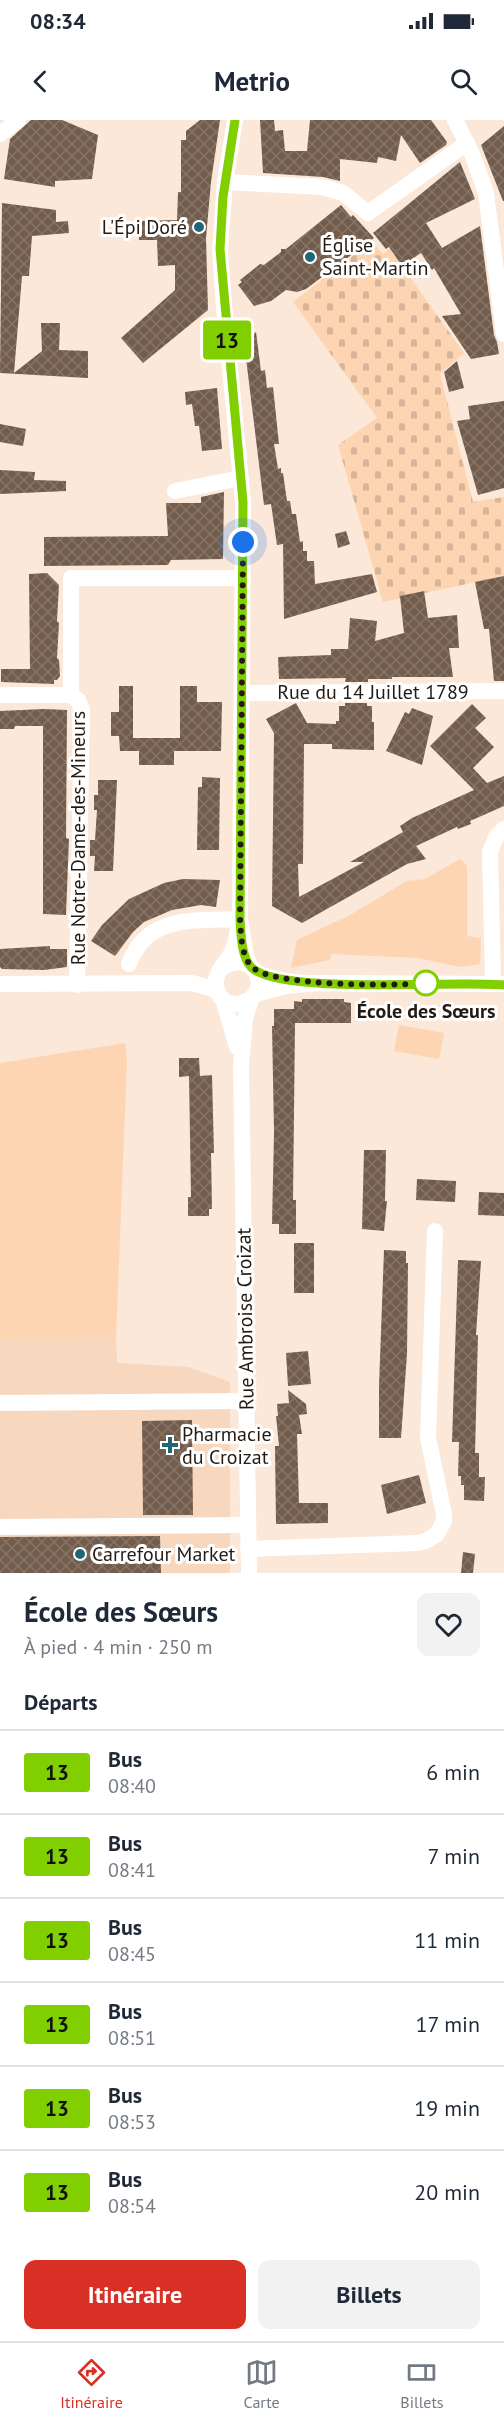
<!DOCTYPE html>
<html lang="fr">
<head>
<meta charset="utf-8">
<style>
  body { margin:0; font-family:"PT Sans",sans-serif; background:#f2f2f3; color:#1f2937; height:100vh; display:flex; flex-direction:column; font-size:22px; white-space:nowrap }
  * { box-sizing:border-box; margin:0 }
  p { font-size:20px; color:#747a83 }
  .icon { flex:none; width:33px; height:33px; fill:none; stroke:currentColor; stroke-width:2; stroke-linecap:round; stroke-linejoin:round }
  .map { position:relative; height:1453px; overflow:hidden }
  .drawer { display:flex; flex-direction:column; background:#fff; flex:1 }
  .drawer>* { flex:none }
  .badge { padding:0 12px; border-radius:4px; font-size:21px; line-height:39px }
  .you { position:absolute; width:30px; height:30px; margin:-15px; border:4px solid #fff; border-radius:50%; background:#1a73e8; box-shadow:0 0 0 9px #1a73e833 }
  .map>.badge { position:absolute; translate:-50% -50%; box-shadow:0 0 0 3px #fff }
  h2 { padding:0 24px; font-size:22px; line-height:54px }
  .round { display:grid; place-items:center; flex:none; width:63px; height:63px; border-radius:12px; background:#f2f2f3 }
  .summary { display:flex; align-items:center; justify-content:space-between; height:102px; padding:0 24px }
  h1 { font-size:28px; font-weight:700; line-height:45px }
  .primary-button { display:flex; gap:12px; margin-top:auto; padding:12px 24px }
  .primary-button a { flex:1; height:69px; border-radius:12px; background:#d93025; color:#fff; font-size:24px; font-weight:700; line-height:69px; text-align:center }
  .primary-button a+a { background:#f2f2f3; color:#1f2937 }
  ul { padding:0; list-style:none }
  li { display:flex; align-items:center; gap:18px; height:84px; padding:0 24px; border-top:2px solid #e0e1e3 }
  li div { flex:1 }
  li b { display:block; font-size:22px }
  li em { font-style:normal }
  li .badge { min-width:66px; font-weight:700; text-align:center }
  .status { display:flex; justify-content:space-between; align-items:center; height:42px; padding:0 30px; background:#fff; direction:ltr }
  .status svg { height:16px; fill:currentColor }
  header { display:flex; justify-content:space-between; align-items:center; height:78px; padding:0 24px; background:#fff; font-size:27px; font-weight:700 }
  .tabs { display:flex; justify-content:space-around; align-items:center; height:84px; border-top:2px solid #e0e1e3; background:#fff; font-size:16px; color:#747a83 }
  .tabs a { display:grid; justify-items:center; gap:3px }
  .tabs .current { color:#d93025 }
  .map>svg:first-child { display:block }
  .built { fill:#f7d8bf }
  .green { fill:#fed5b3 }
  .cemetery { fill:url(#cemetery-stones) }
  .building { fill:url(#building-cross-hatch) }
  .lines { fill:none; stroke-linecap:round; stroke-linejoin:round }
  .minor { stroke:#fff; stroke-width:16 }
  .line-casing { stroke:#fff; stroke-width:14 }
  .line { stroke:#81cf00; stroke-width:9 }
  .walk { stroke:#231a13; stroke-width:6; stroke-dasharray:0 10.8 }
  .poi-dot { fill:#1e6774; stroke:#fff; stroke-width:2 }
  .stop-dot { fill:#fff; stroke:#81cf00; stroke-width:3 }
  .labels { text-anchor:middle; stroke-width:6; stroke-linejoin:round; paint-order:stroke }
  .poi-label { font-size:20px; fill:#231a13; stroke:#fff; text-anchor:start }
  .street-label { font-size:20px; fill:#231a13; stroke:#fff }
  .stop-label { font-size:20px; font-weight:bold; fill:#231a13; stroke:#fff }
</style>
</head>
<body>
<div class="status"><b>08:34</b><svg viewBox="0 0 49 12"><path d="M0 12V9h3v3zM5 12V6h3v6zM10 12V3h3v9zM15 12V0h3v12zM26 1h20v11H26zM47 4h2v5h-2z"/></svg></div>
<header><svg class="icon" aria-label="back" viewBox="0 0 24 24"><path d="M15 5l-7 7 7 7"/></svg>Metrio<svg class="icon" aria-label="search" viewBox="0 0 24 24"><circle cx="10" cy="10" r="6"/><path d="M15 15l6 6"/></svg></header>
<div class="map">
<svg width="504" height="1453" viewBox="0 0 504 1453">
  <defs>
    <pattern id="cemetery-stones" width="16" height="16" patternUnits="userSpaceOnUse" patternTransform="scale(1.5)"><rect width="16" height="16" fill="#fed5b3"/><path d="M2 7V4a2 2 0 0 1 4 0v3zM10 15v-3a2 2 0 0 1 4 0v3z" fill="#d9b699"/></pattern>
    <pattern id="building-cross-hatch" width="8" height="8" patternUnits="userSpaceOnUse" patternTransform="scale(1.5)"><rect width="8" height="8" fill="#725d4c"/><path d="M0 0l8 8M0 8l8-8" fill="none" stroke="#857467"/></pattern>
  </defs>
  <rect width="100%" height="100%" fill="#fbe8d8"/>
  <!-- built -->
  <polygon class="built" points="116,1218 117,1243 189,1247 230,1262 230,1453 0,1453 0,1219"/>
  <!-- green -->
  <g class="green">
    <polygon points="460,739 467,746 467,816 481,818 480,844 460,847 418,838 331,834 330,840 291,848 297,820 350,795 407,761 425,759"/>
    <polygon points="399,905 444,913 439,939 394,931"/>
    <polygon points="125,923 127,940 116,1218 0,1219 0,943"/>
  </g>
  <!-- cemetery -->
  <polygon class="cemetery" points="372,121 383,134 390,129 464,233 440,254 473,382 504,377 504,456 383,482 338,325 377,298 293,182"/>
  <!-- building -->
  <g class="building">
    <polygon points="31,0 62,0 98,15 92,59 55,61 55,67 4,59 10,19"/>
    <polygon points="200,0 220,0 211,62 206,118 208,190 143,243 121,218 175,170 175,145 158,146 157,120 139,120 139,101 177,100 178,72 181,72 181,20 186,20 186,11"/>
    <polygon points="260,0 274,0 275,11 283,10 285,31 307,31 310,0 431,0 447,22 446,25 420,43 401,15 396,41 378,37 377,43 340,39 340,61 323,57 263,53"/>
    <polygon points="504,6 504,81 503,81 481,25"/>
    <polygon points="460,42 475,79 426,103 442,128 480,106 494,215 497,222 499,234 471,239 442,196 461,194 434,148 432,150 421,133 402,146 389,127 386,129 373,113"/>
    <polygon points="2,83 56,90 56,102 68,101 69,113 32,116 29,156 22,156 14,253 42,231 41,203 60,203 59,230 88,231 88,258 0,253"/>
    <polygon points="341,85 351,97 353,95 374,118 306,169 297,172 286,170 271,181 254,186 238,165 242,162 240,160 260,144 264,145 281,132 281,129 286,129"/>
    <polygon points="256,212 261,251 265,250 267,268 273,267 279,324 274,324 278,349 281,348 281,353 283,353 287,381 290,381 292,394 296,394 300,422 303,421 303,431 307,431 307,441 314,441 315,464 372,454 377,472 284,499 283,424 277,425 271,384 264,385 244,222"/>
    <polygon points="457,241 464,268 449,272 444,252"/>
    <polygon points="217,268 222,329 202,331 199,306 195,306 192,284 186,285 185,272"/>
    <polygon points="504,281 504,368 478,375 457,301 470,299 468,286"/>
    <polygon points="0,304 26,309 23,326 0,322"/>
    <polygon points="0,350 35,352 34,360 66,361 66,371 0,374"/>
    <polygon points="224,372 223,439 171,440 168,445 44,446 44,417 168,416 166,383 201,383 201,377"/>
    <polygon points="346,411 350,424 338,428 335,414"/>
    <polygon points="47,453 59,465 57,501 59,503 57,538 59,540 60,556 57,560 54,560 54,564 1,562 1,549 30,549 29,454"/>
    <polygon points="504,456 504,561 494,561 489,509 484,509 475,462"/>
    <polygon points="424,471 428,498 457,495 459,528 449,528 453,557 392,557 392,559 368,559 368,562 345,562 346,558 279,559 278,537 331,535 331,529 348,529 350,498 377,501 375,521 404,513 400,476"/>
    <polygon points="119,566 133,566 133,618 180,618 180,566 197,566 197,582 222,582 221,631 174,631 174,645 139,645 139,631 120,631 119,616 111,616 111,592 119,592"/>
    <polygon points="296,583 307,603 336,604 336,601 339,601 339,586 345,586 345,583 367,583 367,586 372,586 372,602 374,602 374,630 332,629 332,624 304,624 303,744 298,744 299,777 364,742 350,742 403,712 400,706 412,698 474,670 430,626 472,584 486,598 475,608 494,627 473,648 487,663 504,656 504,686 470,701 471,704 458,709 457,707 416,726 426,739 407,744 302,803 272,786 274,613 266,599"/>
    <polygon points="412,588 433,596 422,645 386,631 405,592 409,594"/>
    <polygon points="44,589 67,590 66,718 69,719 66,795 43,794 43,606 15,606 14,609 0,609 0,591"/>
    <polygon points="202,657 220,658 219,730 197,730 198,667 202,667"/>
    <polygon points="98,660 117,660 113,751 94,751 95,736 90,736 90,720 95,720 97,690 94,690 94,675 98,675"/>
    <polygon points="183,759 220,760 216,787 201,785 172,790 144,802 133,812 115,836 91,821 102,805 129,779 164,763"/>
    <polygon points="50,826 50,829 67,829 67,847 44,850 2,849 0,847 0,829"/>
    <polygon points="302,879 344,879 344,882 351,883 351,903 295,903 293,1080 296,1080 296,1114 279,1114 279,1104 272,1104 274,1012 272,906 274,906 274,889 294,889 294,881 302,882"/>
    <polygon points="179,938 199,938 200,956 212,955 214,1033 211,1033 212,1089 209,1089 209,1096 188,1096 188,1077 191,1077 189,956 179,957"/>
    <polygon points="364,1030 386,1030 385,1081 387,1081 384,1111 362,1109"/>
    <polygon points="417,1059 456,1061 455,1082 416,1080"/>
    <polygon points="479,1072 504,1073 504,1096 478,1095"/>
    <rect x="294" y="1123" width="20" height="50"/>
    <polygon points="384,1130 406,1131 406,1143 408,1143 407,1234 401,1318 379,1318 379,1266"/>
    <polygon points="458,1140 481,1141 476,1215 478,1215 475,1333 479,1333 479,1357 485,1357 484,1381 464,1380 464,1365 461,1365 461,1356 458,1356 459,1322 452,1322"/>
    <polygon points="308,1231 311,1264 288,1266 286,1233"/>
    <polygon points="288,1270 306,1284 307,1294 299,1295 302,1314 297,1314 299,1383 328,1383 328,1403 276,1404 275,1326 279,1326 276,1296 278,1296 277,1284 289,1283"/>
    <polygon points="192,1300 193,1395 143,1395 142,1301"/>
    <polygon points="419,1355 426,1383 387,1394 381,1365"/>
    <polygon points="160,1416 161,1453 0,1453 0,1417"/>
    <polygon points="463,1432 475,1434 473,1453 461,1453"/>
  </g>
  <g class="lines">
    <!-- minor -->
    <g class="minor">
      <polyline points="235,0 225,62 220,129 224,188 243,382 240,799 246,836 250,846"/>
      <polyline points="455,0 473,36 486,73 504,214"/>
      <polyline points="0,14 18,0"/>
      <polyline points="225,62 322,67 343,73 368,93 467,23"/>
      <polyline points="175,371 241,358"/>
      <polyline points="243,573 504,571"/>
      <polyline points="0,575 71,575"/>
      <polyline points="71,575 78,580 82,590 77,865"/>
      <polyline points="71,575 71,458 243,458"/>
      <path d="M129 844C147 794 196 801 240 799"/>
      <path d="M222 848C239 836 258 844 259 865 254 888 220 892 216 866 214 853 226 843 232 832 235 825 237 817 238 809"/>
      <polyline points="493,863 490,732 496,717 504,709"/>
      <polyline points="0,864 192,863 217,870"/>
      <polyline points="256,874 286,866 319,863 504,864"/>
      <polyline points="223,879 237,927"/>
      <polyline points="0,1283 246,1281"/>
      <polyline points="0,1407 248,1405"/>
      <polyline points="248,1429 417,1423 426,1421 437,1414 444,1401 444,1394 428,1318 435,1111"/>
      <polyline points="249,1453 241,945 245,899 251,880"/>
    </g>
  </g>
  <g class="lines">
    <!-- line casing -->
    <g class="line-casing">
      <path id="line" d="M235 0 223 77 220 129 243 382 240 799C241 813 241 838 252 848 282 875 456 860 504 865"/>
    </g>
    <!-- line -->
    <use href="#line" class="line"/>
    <!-- walk -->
    <path class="walk" d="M243 422 240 799C241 813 241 837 252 847 273 867 400 866 426 863"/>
  </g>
  <!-- markers -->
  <g class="poi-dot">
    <circle cx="199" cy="107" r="6"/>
    <circle cx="310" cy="137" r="6"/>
    <path d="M167 1316h6v6h6v6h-6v6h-6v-6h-6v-6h6z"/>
    <circle cx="80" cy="1434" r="6"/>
  </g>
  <circle class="stop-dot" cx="426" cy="863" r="12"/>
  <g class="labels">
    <!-- poi labels -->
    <g class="poi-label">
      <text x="187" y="114" text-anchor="end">L'Épi Doré</text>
      <text x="322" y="132">Église<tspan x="322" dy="23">Saint-Martin</tspan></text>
      <text x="182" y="1321">Pharmacie<tspan x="182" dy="23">du Croizat</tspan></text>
      <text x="92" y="1441">Carrefour Market</text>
    </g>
    <!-- street labels -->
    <g class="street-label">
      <text x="373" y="579">Rue du 14 Juillet 1789</text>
      <text transform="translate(78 718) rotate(-90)" y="7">Rue Notre-Dame-des-Mineurs</text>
      <text transform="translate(245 1199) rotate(-91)" y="7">Rue Ambroise Croizat</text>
    </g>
    <!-- stop labels -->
    <g class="stop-label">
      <text x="426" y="898">École des Sœurs</text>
    </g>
  </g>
</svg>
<div class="you" style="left:243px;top:422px"></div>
<b class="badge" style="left:227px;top:220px;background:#81cf00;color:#111">13</b>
</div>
<section class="drawer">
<div class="summary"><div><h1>École des Sœurs</h1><p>À pied · 4 min · 250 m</p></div><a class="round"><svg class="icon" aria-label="heart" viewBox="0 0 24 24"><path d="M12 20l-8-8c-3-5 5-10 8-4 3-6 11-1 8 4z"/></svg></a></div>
<h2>Départs</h2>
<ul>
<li><span class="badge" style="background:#81cf00;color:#111">13</span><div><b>Bus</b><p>08:40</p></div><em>6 min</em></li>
<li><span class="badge" style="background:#81cf00;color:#111">13</span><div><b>Bus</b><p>08:41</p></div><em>7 min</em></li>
<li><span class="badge" style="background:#81cf00;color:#111">13</span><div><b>Bus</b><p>08:45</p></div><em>11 min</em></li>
<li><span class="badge" style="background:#81cf00;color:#111">13</span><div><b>Bus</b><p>08:51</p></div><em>17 min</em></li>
<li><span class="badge" style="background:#81cf00;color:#111">13</span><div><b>Bus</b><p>08:53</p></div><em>19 min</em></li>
<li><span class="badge" style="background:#81cf00;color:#111">13</span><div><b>Bus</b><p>08:54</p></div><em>20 min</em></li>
</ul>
<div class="primary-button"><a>Itinéraire</a><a>Billets</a></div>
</section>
<nav class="tabs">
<a class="current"><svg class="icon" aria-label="directions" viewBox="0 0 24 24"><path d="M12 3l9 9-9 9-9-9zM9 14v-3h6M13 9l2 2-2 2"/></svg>Itinéraire</a>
<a><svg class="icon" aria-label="map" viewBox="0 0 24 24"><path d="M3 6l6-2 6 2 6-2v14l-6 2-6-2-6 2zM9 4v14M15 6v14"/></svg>Carte</a>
<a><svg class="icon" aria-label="tickets" viewBox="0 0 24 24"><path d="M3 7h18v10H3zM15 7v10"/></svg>Billets</a>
</nav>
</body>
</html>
